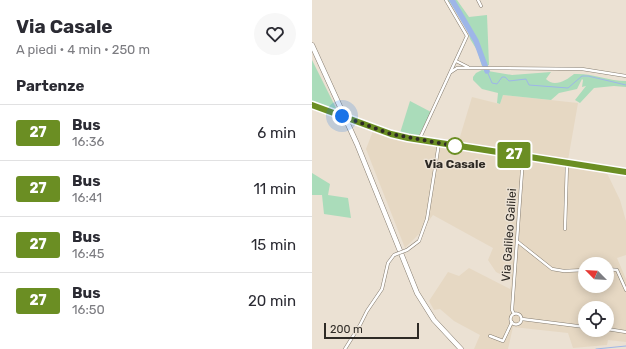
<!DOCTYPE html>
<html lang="it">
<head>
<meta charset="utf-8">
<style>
  body { margin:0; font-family:Rubik,sans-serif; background:#f7f7f7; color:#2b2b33; height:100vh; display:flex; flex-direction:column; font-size:15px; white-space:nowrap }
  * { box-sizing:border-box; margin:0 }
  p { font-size:13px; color:#7c7c81 }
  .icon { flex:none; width:22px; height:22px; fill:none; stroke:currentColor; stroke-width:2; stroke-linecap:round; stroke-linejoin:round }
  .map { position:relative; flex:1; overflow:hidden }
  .side { display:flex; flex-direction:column; background:#fff; width:312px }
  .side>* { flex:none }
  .badge { padding:0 8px; border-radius:3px; font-size:14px; line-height:26px }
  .needle { width:26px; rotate:294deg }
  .controls { position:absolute; left:266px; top:257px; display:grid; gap:8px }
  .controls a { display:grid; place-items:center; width:36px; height:36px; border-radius:50%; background:#fff; box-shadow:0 2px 10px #0003; font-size:20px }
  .scale { position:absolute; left:12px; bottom:10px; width:95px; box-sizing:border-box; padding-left:4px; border:2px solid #2e2a25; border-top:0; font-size:11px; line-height:14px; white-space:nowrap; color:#2e2a25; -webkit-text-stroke:3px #ebe1d3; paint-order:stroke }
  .you { position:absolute; width:20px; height:20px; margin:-10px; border:3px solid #fff; border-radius:50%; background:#1a73e8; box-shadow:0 0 0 6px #1a73e833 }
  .map>.badge { position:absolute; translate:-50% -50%; box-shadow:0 0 0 2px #fff }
  h2 { padding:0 16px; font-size:15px; line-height:36px }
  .round { display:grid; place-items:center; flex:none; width:42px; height:42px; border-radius:21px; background:#f7f7f7 }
  .headline { display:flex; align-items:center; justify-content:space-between; height:68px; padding:0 16px }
  h1 { font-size:19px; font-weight:700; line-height:30px }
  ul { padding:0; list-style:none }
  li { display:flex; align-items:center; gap:12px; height:56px; padding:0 16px; border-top:1px solid #e1e1e2 }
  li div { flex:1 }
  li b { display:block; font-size:15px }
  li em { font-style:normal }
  li .badge { min-width:44px; font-weight:700; text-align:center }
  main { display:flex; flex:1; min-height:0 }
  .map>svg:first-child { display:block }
  .built { fill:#e6d8c3; fill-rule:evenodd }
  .green { fill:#aadcba }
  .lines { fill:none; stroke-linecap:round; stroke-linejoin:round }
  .stream { stroke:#9eb6e8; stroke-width:1 }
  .river { stroke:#9eb6e8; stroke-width:5.5 }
  .street-casing { stroke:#867d70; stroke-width:3.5 }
  .secondary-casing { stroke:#867d70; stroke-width:4.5 }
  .highway-casing { stroke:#867d70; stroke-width:5.5 }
  .street { stroke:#fff; stroke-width:2.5 }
  .secondary { stroke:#fff; stroke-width:3.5 }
  .highway { stroke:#fff; stroke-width:4.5 }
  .street-bridge-casing { stroke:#867d70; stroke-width:3.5; stroke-linecap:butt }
  .secondary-bridge-casing { stroke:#867d70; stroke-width:4.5; stroke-linecap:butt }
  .street-bridge { stroke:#fff; stroke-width:2.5 }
  .secondary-bridge { stroke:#fff; stroke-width:3.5 }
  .line-casing { stroke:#fff; stroke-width:9 }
  .line { stroke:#6b8e23; stroke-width:6 }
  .walk { stroke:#2e2a25; stroke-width:4; stroke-dasharray:0 7.2 }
  .stop-dot { fill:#fff; stroke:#6b8e23; stroke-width:2 }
  .labels { text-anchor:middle; stroke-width:3; stroke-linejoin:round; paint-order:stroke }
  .stop-label { font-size:12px; font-weight:bold; fill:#2e2a25; stroke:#ebe1d3 }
  .street-label { font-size:12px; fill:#2e2a25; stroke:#ebe1d3 }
</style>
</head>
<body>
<main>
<section class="side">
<div class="headline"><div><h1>Via Casale</h1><p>A piedi · 4 min · 250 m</p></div><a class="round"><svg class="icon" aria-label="heart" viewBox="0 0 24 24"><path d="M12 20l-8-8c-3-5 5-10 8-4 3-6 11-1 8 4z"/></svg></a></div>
<h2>Partenze</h2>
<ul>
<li><span class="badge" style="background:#6b8e23;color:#fff">27</span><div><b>Bus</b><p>16:36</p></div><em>6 min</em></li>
<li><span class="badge" style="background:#6b8e23;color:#fff">27</span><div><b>Bus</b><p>16:41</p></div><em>11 min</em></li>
<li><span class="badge" style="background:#6b8e23;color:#fff">27</span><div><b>Bus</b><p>16:45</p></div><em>15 min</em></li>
<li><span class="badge" style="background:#6b8e23;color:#fff">27</span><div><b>Bus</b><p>16:50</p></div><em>20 min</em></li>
</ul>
</section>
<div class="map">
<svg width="314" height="349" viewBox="0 0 314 349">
  <rect width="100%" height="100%" fill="#ebe1d3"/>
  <!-- built -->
  <path class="built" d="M191 95 266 103 256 160 292 167 308 200 314 221V255L305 258 314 279V342L296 340 295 345 261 348 256 333 201 327 196 349H162L168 335 142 321 128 309 122 310 117 301 136 272 147 276 157 268 198 289 200 280 184 272 176 260 181 248 121 215 107 234 93 248 54 149 61 131 85 140 144 150 160 97 188 104ZM273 264H295V286H273ZM273 308H295V330H273Z"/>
  <!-- green -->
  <g class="green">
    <polygon points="136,0 145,0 157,17 175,15 177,65 170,66 165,50 158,39 155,26"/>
    <polygon points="0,60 25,110 0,101"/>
    <path d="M170 70 200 75 239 72 234 79C242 88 255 80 262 74 281 73 296 81 314 81V87L302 86 282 88 268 103 263 100 274 86 270 87 271 80 270 79 265 89 247 93 239 100 191 95 188 104 185 103 186 93 170 89 161 80V77L164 73Z"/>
    <polygon points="98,101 119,112 106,137 88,133"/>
    <polygon points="0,173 18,184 16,195 36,198 39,218 12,214 10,195 0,195"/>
  </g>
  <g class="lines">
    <!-- stream -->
    <g class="stream">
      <polyline points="175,71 180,83 185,84 190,77 193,77 197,81 214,79 217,85 256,88 270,76 276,76 314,85"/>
      <polyline points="284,349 314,346"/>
    </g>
    <!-- river -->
    <polyline class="river" points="140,0 164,41 175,71"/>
    <!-- street casing -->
    <g class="street-casing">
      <g id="street">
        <polyline points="166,0 169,6"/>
        <polyline points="144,61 156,67"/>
        <polyline points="139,72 145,68 158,68 270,69 314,76"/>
        <polyline points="107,140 155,36 134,0"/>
        <polyline points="253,229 255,163"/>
        <polyline points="206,242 240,269 252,271 273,270"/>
        <polyline points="95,250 107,241 115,219 127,143"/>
        <polyline points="295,269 305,270 314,290"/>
        <circle cx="204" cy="319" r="5.5"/>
        <polyline points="202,314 200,310 211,157"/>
        <polyline points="210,319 273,327"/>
        <polyline points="295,329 314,332"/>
        <polyline points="178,336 191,341 200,322"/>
        <polyline points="33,349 48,325 55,311 70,289 76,263 82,255"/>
      </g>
    </g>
    <!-- secondary casing -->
    <g class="secondary-casing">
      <g id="secondary">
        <polyline points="0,105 18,112"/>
        <polyline points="43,121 79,134 107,140 314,172"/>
      </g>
    </g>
    <!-- highway casing -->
    <g class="highway-casing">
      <polyline id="highway" points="0,45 45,144 105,293 122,320 149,349"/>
    </g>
    <!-- street -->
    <use href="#street" class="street"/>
    <!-- secondary -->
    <use href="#secondary" class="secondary"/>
    <!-- highway -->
    <use href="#highway" class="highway"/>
    <!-- street-bridge casing -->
    <g class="street-bridge-casing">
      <polyline id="street-bridge" points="82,255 95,250"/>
    </g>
    <!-- secondary-bridge casing -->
    <g class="secondary-bridge-casing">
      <polyline id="secondary-bridge" points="18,112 43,121"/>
    </g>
    <!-- street-bridge -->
    <use href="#street-bridge" class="street-bridge"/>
    <!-- secondary-bridge -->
    <use href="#secondary-bridge" class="secondary-bridge"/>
  </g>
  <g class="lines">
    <!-- line casing -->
    <g class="line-casing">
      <polyline id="line" points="0,105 79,134 96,138 314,172"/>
    </g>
    <!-- line -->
    <use href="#line" class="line"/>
    <!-- walk -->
    <polyline class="walk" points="30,116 79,134 143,146"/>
  </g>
  <!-- markers -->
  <circle class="stop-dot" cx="143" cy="146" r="8"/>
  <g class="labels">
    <!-- stop labels -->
    <g class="stop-label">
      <text x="143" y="168">Via Casale</text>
    </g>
    <!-- street labels -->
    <g class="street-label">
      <text transform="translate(197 235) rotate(-86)" y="4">Via Galileo Galilei</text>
    </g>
  </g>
</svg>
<div class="controls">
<a><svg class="needle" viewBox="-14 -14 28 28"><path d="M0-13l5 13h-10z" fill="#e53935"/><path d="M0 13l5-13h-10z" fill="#7c7c81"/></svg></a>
<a><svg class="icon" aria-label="locate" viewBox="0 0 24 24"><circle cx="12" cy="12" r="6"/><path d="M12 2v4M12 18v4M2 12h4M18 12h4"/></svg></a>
</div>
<div class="scale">200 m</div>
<div class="you" style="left:30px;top:116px"></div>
<b class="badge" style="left:202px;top:155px;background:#6b8e23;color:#fff">27</b>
</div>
</main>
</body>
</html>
